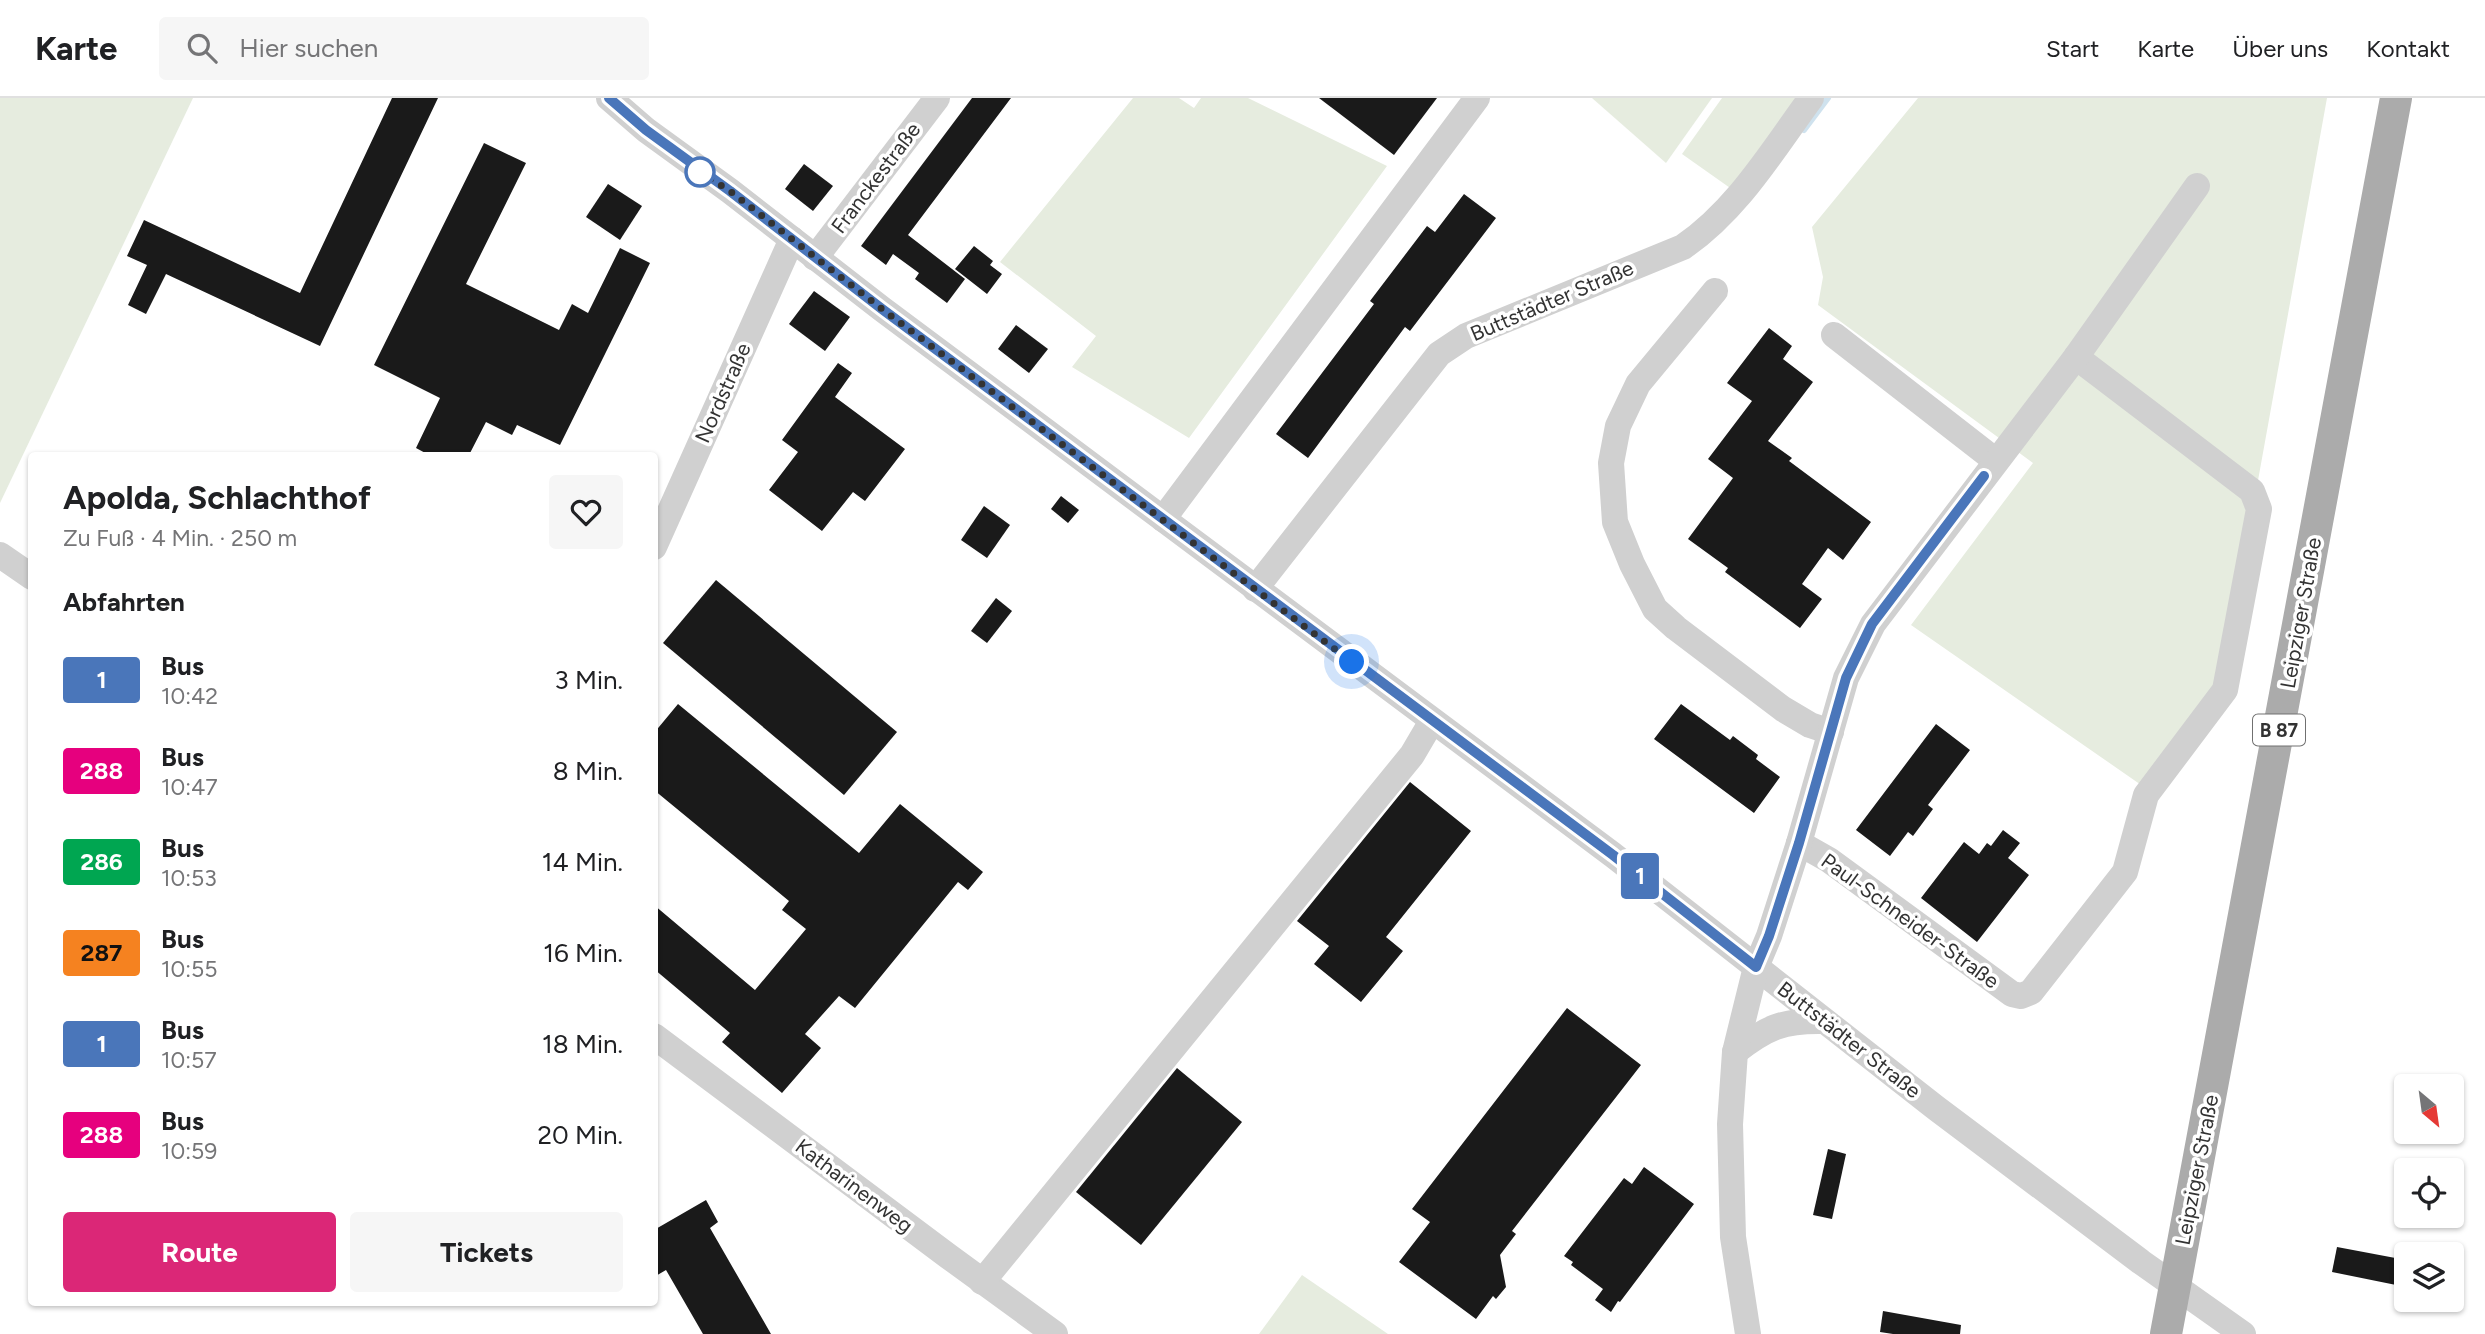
<!DOCTYPE html>
<html lang="de">
<head>
<meta charset="utf-8">
<style>
  body { margin:0; font-family:Figtree,sans-serif; background:#f6f6f6; color:#202124; height:100vh; display:flex; flex-direction:column; font-size:26px; white-space:nowrap }
  * { box-sizing:border-box; margin:0 }
  p { font-size:23px; color:#757577 }
  .icon { flex:none; width:38px; height:38px; fill:none; stroke:currentColor; stroke-width:2; stroke-linecap:round; stroke-linejoin:round }
  .map { position:relative; flex:1; overflow:hidden }
  .details { position:absolute; left:28px; top:354px; width:630px; height:854px; display:flex; flex-direction:column; background:#fff; border-radius:7px; box-shadow:0 2px 5px #0004 }
  .details>* { flex:none }
  .badge { padding:0 14px; border-radius:5px; font-size:24px; line-height:46px }
  .needle { width:46px; rotate:151deg }
  .buttons { position:absolute; left:2394px; top:976px; display:grid; gap:14px }
  .buttons a { display:grid; place-items:center; width:70px; height:70px; border-radius:7px; background:#fff; box-shadow:0 2px 5px #0004; font-size:35px }
  .you { position:absolute; width:35px; height:35px; margin:-18px; border:5px solid #fff; border-radius:50%; background:#1a73e8; box-shadow:0 0 0 10px #1a73e833 }
  .map>.badge { position:absolute; translate:-50% -50%; box-shadow:0 0 0 4px #fff }
  h2 { padding:0 35px; font-size:26px; line-height:63px }
  .round { display:grid; place-items:center; flex:none; width:74px; height:74px; border-radius:7px; background:#f6f6f6 }
  .head { display:flex; align-items:center; justify-content:space-between; height:119px; padding:0 35px }
  h1 { font-size:33px; font-weight:700; line-height:52px }
  .cta { display:flex; gap:14px; margin-top:auto; padding:14px 35px }
  .cta a { flex:1; height:80px; border-radius:7px; background:#db2777; color:#fff; font-size:28px; font-weight:700; line-height:80px; text-align:center }
  .cta a+a { background:#f6f6f6; color:#202124 }
  ul { padding:0; list-style:none }
  li { display:flex; align-items:center; gap:21px; height:91px; padding:0 35px }
  li div { flex:1 }
  li b { display:block; font-size:26px }
  li em { font-style:normal }
  li .badge { min-width:77px; font-weight:700; text-align:center }
  header { display:flex; align-items:center; gap:42px; box-sizing:border-box; height:98px; padding:0 35px; background:#fff; border-bottom:2px solid #e0e0e0 }
  header strong { font-size:33px }
  nav { display:flex; gap:38px; margin-inline-start:auto; font-size:24px }
  .search { width:490px; height:63px; background:#f6f6f6; display:flex; align-items:center; gap:18px; box-sizing:border-box; padding:0 24px; border-radius:7px; color:#757577; font-size:26px }
  .map>svg:first-child { display:block }
  .green { fill:#e6ecdf }
  .lines { fill:none; stroke-linecap:round; stroke-linejoin:round }
  .stream { stroke:#cfe2ee; stroke-width:6 }
  .building { fill:#1a1a1a }
  .minor { stroke:#d0d0d0; stroke-width:26 }
  .major { stroke:#ababab; stroke-width:32 }
  .line-casing { stroke:#fff; stroke-width:16 }
  .line { stroke:#4a76ba; stroke-width:10 }
  .walk { stroke:#333; stroke-width:7; stroke-dasharray:0 12.6 }
  .stop-dot { fill:#fff; stroke:#4a76ba; stroke-width:3.5 }
  .labels { text-anchor:middle; stroke-width:7; stroke-linejoin:round; paint-order:stroke }
  .shield { fill:#fff; stroke:#707070; stroke-width:2 }
  .shield-label { font-size:19px; font-weight:bold; fill:#333 }
  .street-label { font-size:21px; fill:#333; stroke:#fff }
</style>
</head>
<body>
<header>
<strong>Karte</strong>
<div class="search"><svg class="icon" aria-label="search" viewBox="0 0 24 24"><circle cx="10" cy="10" r="6"/><path d="M15 15l6 6"/></svg>Hier suchen</div>
<nav><a>Start</a><a>Karte</a><a>Über uns</a><a>Kontakt</a></nav>
</header>
<div class="map">
<svg width="2485" height="1236" viewBox="0 0 2485 1236">
  <rect width="100%" height="100%" fill="#fff"/>
  <!-- green -->
  <g class="green">
    <polygon points="0,0 193,0 0,405"/>
    <polygon points="1133,0 1179,0 1194,10 1201,0 1248,0 1387,68 1189,340 1072,269 1096,238 1000,164"/>
    <polygon points="1592,0 1712,0 1666,65"/>
    <polygon points="1722,0 1799,0 1733,92 1682,56"/>
    <polygon points="1918,0 2327,0 2222,582 2144,689 1911,527 2033,365 1818,207 1823,179 1812,129"/>
    <polygon points="1302,1177 1388,1236 1259,1236"/>
  </g>
  <g class="lines">
    <!-- stream -->
    <polyline class="stream" points="1804,32 1828,0"/>
  </g>
  <!-- building -->
  <g class="building">
    <polygon points="392,0 438,0 320,248 166,176 146,216 128,207 147,167 127,158 144,122 300,195"/>
    <polygon points="972,0 1011,0 908,137 965,181 947,205 915,181 919,175 893,156 886,167 861,148"/>
    <polygon points="1319,0 1437,0 1394,57"/>
    <polygon points="484,45 526,65 466,186 559,232 572,206 588,215 620,150 650,165 560,347 517,327 512,337 486,324 469,357 429,357 416,350 440,300 374,267"/>
    <polygon points="804,66 833,88 813,113 785,91"/>
    <polygon points="608,86 642,108 620,142 586,119"/>
    <polygon points="1464,96 1496,120 1410,233 1405,229 1308,360 1276,336 1374,206 1370,203 1427,128 1435,134"/>
    <polygon points="974,148 993,163 990,167 1002,176 987,196 955,171"/>
    <polygon points="814,193 850,219 825,253 789,226"/>
    <polygon points="1016,227 1048,251 1029,275 998,251"/>
    <polygon points="1769,230 1792,248 1783,261 1813,284 1768,343 1792,360 1789,363 1871,424 1843,462 1828,450 1802,486 1822,501 1800,530 1725,474 1728,470 1688,441 1733,380 1708,361 1752,303 1727,285"/>
    <polygon points="838,265 852,275 835,299 905,351 865,403 853,394 822,433 769,392 798,354 782,342"/>
    <polygon points="1061,398 1079,412 1068,425 1051,411"/>
    <polygon points="984,408 1010,427 987,460 961,442"/>
    <polygon points="716,482 897,634 844,697 663,545"/>
    <polygon points="996,500 1012,513 987,545 971,533"/>
    <polygon points="678,606 859,755 900,706 983,774 968,792 958,784 855,910 839,898 805,936 821,950 782,995 722,944 730,935 654,871 654,807 755,892 806,831 782,812 789,803 654,692 654,635"/>
    <polygon points="1681,606 1730,642 1733,638 1758,657 1756,661 1780,679 1754,715 1654,641"/>
    <polygon points="1936,626 1970,652 1928,707 1933,711 1913,738 1908,734 1890,758 1856,732"/>
    <polygon points="1410,684 1471,733 1386,839 1403,853 1361,904 1314,866 1329,848 1297,823"/>
    <polygon points="2003,732 2020,745 2008,760 2029,777 1977,844 1921,800 1964,744 1979,756 1987,745 1991,748"/>
    <polygon points="1567,910 1641,967 1512,1133 1516,1136 1500,1157 1506,1189 1496,1201 1493,1198 1476,1221 1399,1164 1430,1124 1412,1111"/>
    <polygon points="1177,970 1242,1024 1141,1147 1076,1094"/>
    <polygon points="1828,1051 1846,1056 1832,1121 1813,1117"/>
    <polygon points="1644,1069 1694,1106 1620,1204 1618,1203 1611,1214 1595,1202 1603,1191 1571,1167 1573,1164 1564,1158 1624,1080 1632,1086"/>
    <polygon points="706,1102 718,1124 710,1130 771,1236 703,1236 666,1172 654,1179 654,1132"/>
    <polygon points="2337,1149 2406,1162 2406,1189 2332,1174"/>
    <polygon points="1883,1213 1961,1227 1960,1236 1893,1236 1880,1234"/>
  </g>
  <g class="lines">
    <!-- minor -->
    <g class="minor">
      <polyline points="609,0 646,32 730,93 882,211 1613,757 1936,1010 2141,1164 2243,1236"/>
      <polyline points="815,160 937,0"/>
      <polyline points="1715,193 1638,286 1618,328 1611,365 1615,424 1632,466 1655,511 1676,530 1783,611 1810,627 1831,634"/>
      <polyline points="1834,237 1996,363"/>
      <polyline points="1163,421 1477,0"/>
      <polyline points="654,449 792,141"/>
      <polyline points="0,457 32,479"/>
      <path d="M1255 491 1439 256 1466 238 1683 149C1738 111 1772 53 1811 0"/>
      <polyline points="1799,745 1829,762 2012,896 2021,898 2031,894 2125,774 2146,697 2225,592 2259,411 2252,393 2076,259"/>
      <polyline points="654,938 948,1158 1055,1236"/>
      <path d="M1735 954C1767 929 1784 922 1824 923"/>
      <polyline points="982,1184 1412,657 1432,623"/>
      <polyline points="1748,1236 1733,1139 1730,1026 1735,954 1756,869 1769,838 1799,745 1846,580 1873,526 2076,259 2197,88"/>
    </g>
    <!-- major -->
    <polyline class="major" points="2166,1236 2396,0"/>
  </g>
  <g class="lines">
    <!-- line casing -->
    <g class="line-casing">
      <polyline id="line" points="609,0 646,32 730,93 882,211 1613,757 1756,869 1769,838 1799,745 1846,580 1872,526 1984,378"/>
    </g>
    <!-- line -->
    <use href="#line" class="line"/>
    <!-- walk -->
    <polyline class="walk" points="700,74 730,93 882,211 1352,564"/>
  </g>
  <!-- markers -->
  <circle class="stop-dot" cx="700" cy="74" r="14"/>
  <g class="labels">
    <!-- shield labels -->
    <rect class="shield" x="2253" y="616.5" width="52" height="31" rx="5"/>
    <g class="shield-label">
      <text x="2279" y="639">B 87</text>
    </g>
    <!-- street labels -->
    <g class="street-label">
      <text transform="translate(876 80) rotate(-53)" y="7">Franckestraße</text>
      <text transform="translate(1552 203) rotate(-23)" y="7">Buttstädter Straße</text>
      <text transform="translate(723 295) rotate(-66)" y="7">Nordstraße</text>
      <text transform="translate(2301 515) rotate(-80)" y="7">Leipziger Straße</text>
      <text transform="translate(1910 823) rotate(36)" y="7">Paul-Schneider-Straße</text>
      <text transform="translate(1849 942) rotate(38)" y="7">Buttstädter Straße</text>
      <text transform="translate(2197 1072) rotate(-79)" y="7">Leipziger Straße</text>
      <text transform="translate(854 1088) rotate(37)" y="7">Katharinenweg</text>
    </g>
  </g>
</svg>
<div class="buttons">
<a><svg class="needle" viewBox="-14 -14 28 28"><path d="M0-13l5 13h-10z" fill="#e53935"/><path d="M0 13l5-13h-10z" fill="#757577"/></svg></a>
<a><svg class="icon" aria-label="locate" viewBox="0 0 24 24"><circle cx="12" cy="12" r="6"/><path d="M12 2v4M12 18v4M2 12h4M18 12h4"/></svg></a>
<a><svg class="icon" aria-label="layers" viewBox="0 0 24 24"><path d="M12 4l9 5-9 5-9-5zM3 14l9 5 9-5"/></svg></a>
</div>
<div class="you" style="left:1352px;top:564px"></div>
<b class="badge" style="left:1640px;top:778px;background:#4a76ba;color:#fff">1</b>
<section class="details">
<div class="head"><div><h1>Apolda, Schlachthof</h1><p>Zu Fuß · 4 Min. · 250 m</p></div><a class="round"><svg class="icon" aria-label="heart" viewBox="0 0 24 24"><path d="M12 20l-8-8c-3-5 5-10 8-4 3-6 11-1 8 4z"/></svg></a></div>
<h2>Abfahrten</h2>
<ul>
<li><span class="badge" style="background:#4a76ba;color:#fff">1</span><div><b>Bus</b><p>10:42</p></div><em>3 Min.</em></li>
<li><span class="badge" style="background:#e6007e;color:#fff">288</span><div><b>Bus</b><p>10:47</p></div><em>8 Min.</em></li>
<li><span class="badge" style="background:#00a651;color:#fff">286</span><div><b>Bus</b><p>10:53</p></div><em>14 Min.</em></li>
<li><span class="badge" style="background:#f58220;color:#111">287</span><div><b>Bus</b><p>10:55</p></div><em>16 Min.</em></li>
<li><span class="badge" style="background:#4a76ba;color:#fff">1</span><div><b>Bus</b><p>10:57</p></div><em>18 Min.</em></li>
<li><span class="badge" style="background:#e6007e;color:#fff">288</span><div><b>Bus</b><p>10:59</p></div><em>20 Min.</em></li>
</ul>
<div class="cta"><a>Route</a><a>Tickets</a></div>
</section>
</div>
</body>
</html>
